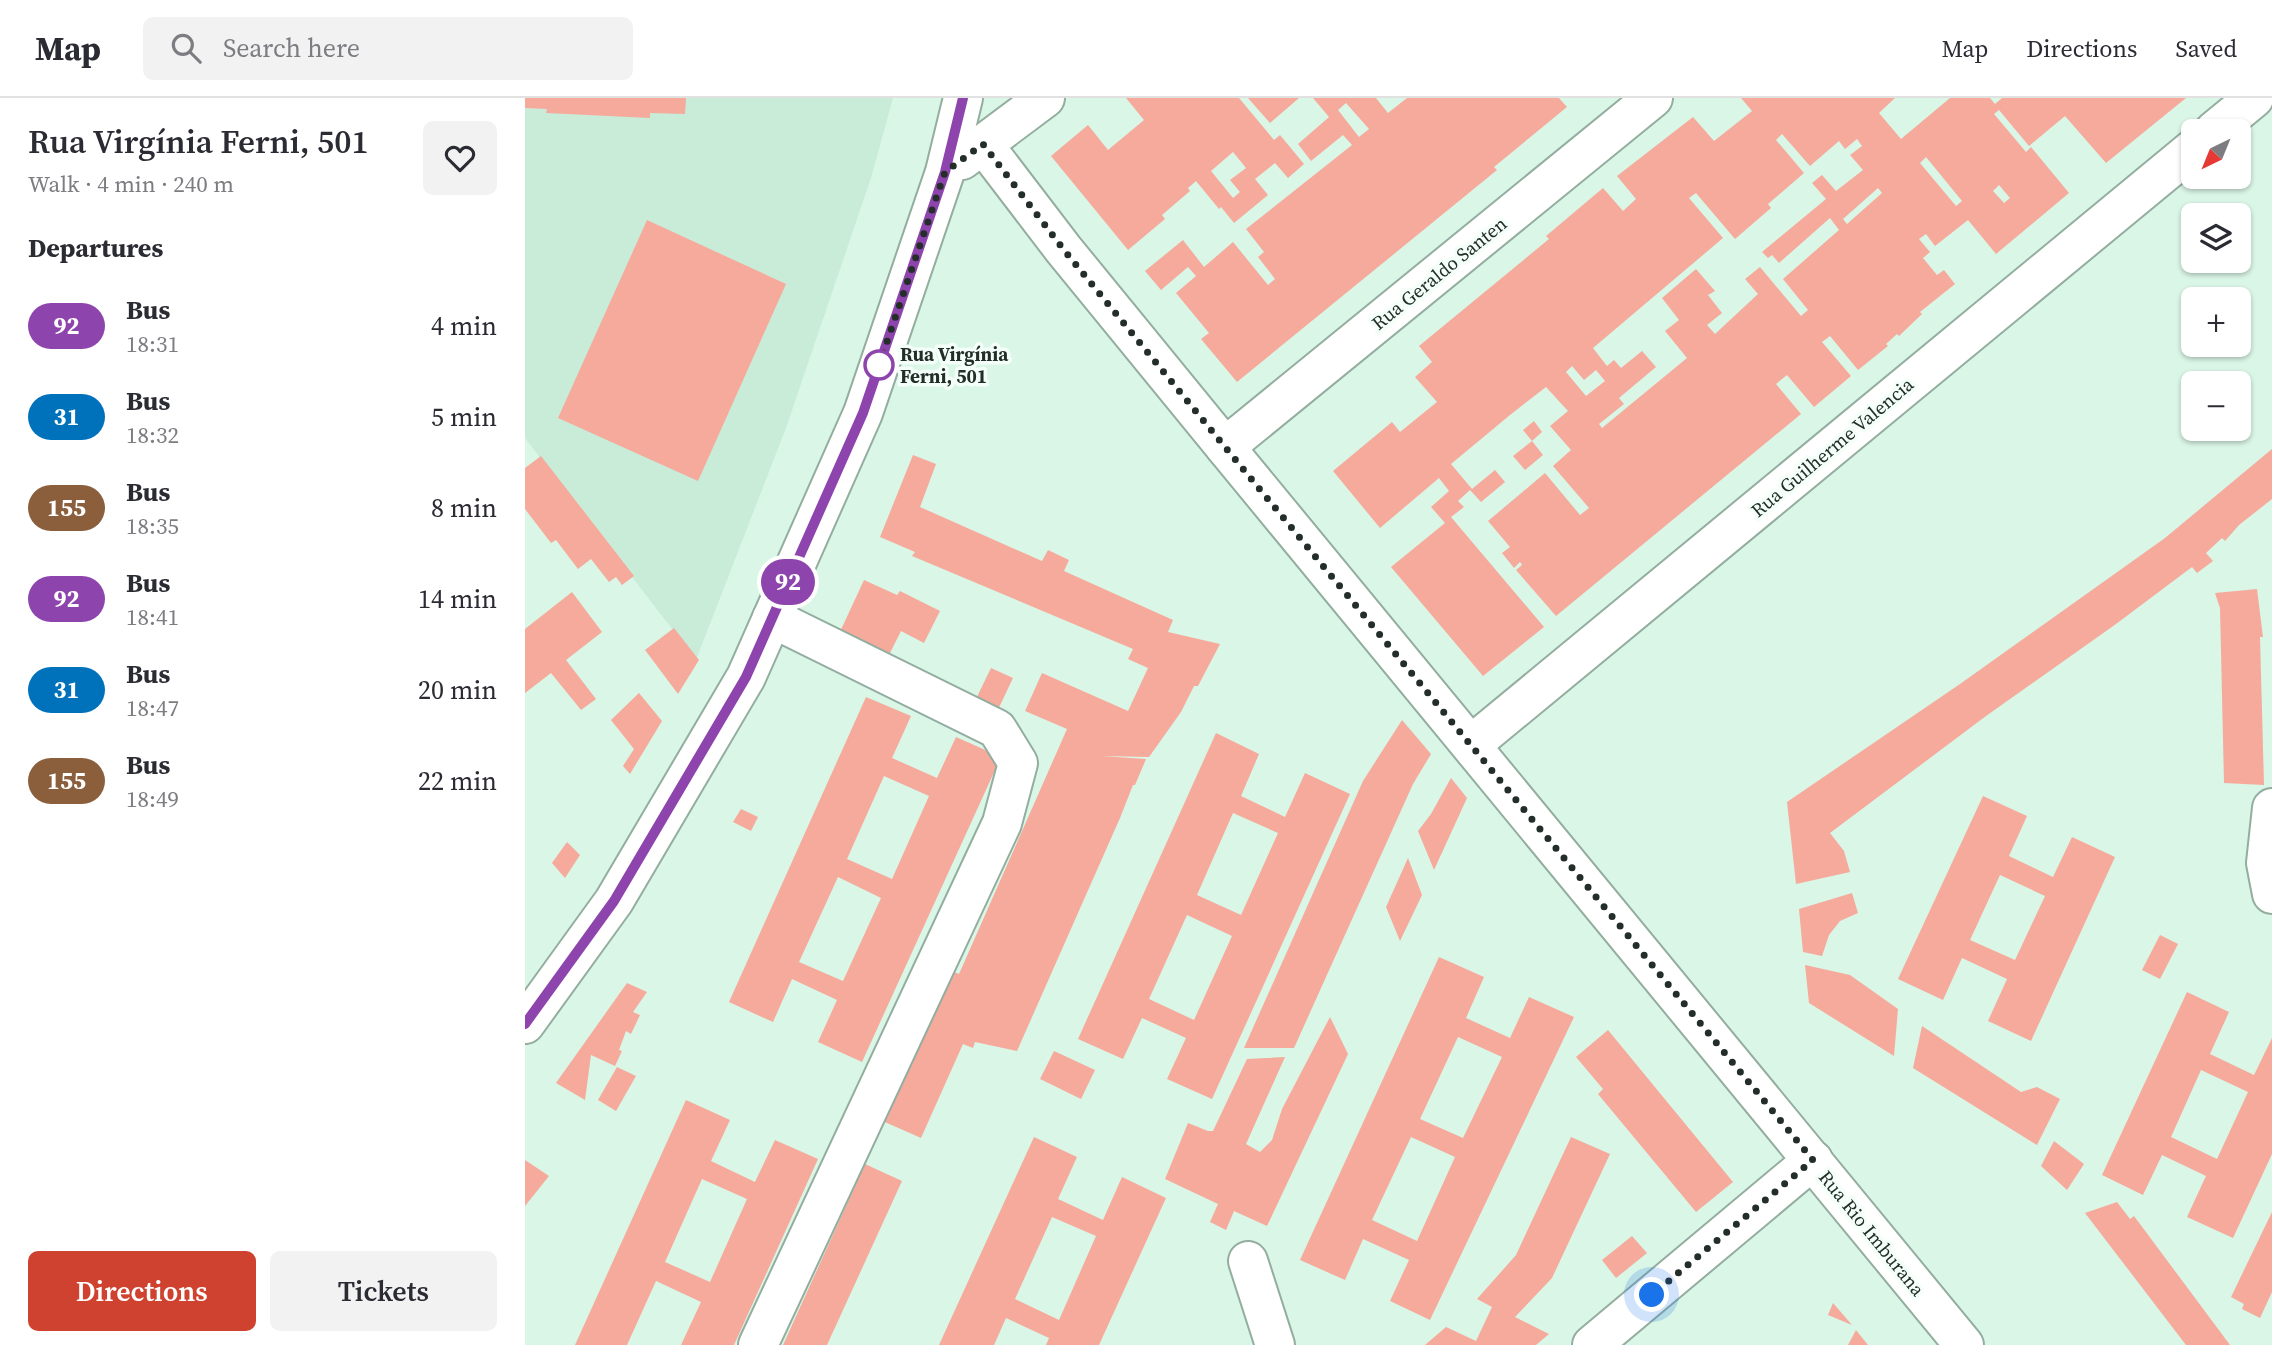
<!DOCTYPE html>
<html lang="en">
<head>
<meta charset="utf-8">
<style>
  body { margin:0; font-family:"Source Serif 4",serif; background:#f2f2f3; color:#2b2b33; height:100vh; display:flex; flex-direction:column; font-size:26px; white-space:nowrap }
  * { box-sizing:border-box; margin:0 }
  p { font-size:23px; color:#7c7c81 }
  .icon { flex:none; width:38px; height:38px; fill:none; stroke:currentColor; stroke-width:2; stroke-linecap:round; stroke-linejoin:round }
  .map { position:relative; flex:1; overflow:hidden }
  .drawer { display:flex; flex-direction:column; background:#fff; width:525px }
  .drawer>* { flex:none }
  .badge { padding:0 14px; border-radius:23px; font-size:24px; line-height:46px }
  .needle { width:46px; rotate:223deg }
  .buttons { position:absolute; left:1656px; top:21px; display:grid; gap:14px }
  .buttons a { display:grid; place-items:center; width:70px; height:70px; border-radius:10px; background:#fff; box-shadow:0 2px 5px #0004; font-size:35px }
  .you { position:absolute; width:35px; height:35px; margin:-18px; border:5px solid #fff; border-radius:50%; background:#1a73e8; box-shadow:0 0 0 10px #1a73e833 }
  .map>.badge { position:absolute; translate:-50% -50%; box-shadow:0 0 0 4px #fff }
  h2 { padding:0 28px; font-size:26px; line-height:63px }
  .round { display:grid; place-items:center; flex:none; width:74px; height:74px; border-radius:10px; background:#f2f2f3 }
  .headline { display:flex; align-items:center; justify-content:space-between; height:119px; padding:0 28px }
  h1 { font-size:33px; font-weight:600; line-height:52px }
  .cta { display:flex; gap:14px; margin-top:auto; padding:14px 28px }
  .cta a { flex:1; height:80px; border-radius:10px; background:#ce422f; color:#fff; font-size:28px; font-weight:600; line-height:80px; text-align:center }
  .cta a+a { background:#f2f2f3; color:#2b2b33 }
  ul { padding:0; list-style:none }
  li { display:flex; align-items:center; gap:21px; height:91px; padding:0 28px }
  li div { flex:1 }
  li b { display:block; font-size:26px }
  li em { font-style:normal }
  li .badge { min-width:77px; font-weight:700; text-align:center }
  header { display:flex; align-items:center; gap:42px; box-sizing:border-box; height:98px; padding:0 35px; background:#fff; border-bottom:2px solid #e1e1e2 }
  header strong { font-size:33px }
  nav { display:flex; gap:38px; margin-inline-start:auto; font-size:24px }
  .search { width:490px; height:63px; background:#f2f2f3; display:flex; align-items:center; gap:18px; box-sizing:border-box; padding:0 24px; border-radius:10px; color:#7c7c81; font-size:26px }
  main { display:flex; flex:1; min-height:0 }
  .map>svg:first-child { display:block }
  .built { fill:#c9ecd9 }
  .building { fill:#f5aa9c; fill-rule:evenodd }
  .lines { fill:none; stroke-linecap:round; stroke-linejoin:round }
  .minor-casing { stroke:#93ad9f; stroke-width:42 }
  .minor { stroke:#fff; stroke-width:38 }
  .line-casing { stroke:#fff; stroke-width:16 }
  .line { stroke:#8e44ad; stroke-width:10 }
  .walk { stroke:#242e29; stroke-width:7; stroke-dasharray:0 12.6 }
  .stop-dot { fill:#fff; stroke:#8e44ad; stroke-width:3.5 }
  .labels { text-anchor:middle; stroke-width:7; stroke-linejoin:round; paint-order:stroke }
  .street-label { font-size:19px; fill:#242e29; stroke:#f4fff9 }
  .stop-label { font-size:19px; font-weight:bold; fill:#242e29; stroke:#f4fff9; text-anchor:start }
</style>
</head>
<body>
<header>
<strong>Map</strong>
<div class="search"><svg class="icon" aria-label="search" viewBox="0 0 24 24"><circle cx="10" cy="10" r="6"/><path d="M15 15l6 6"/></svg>Search here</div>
<nav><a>Map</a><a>Directions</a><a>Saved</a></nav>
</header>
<main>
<section class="drawer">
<div class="headline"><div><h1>Rua Virgínia Ferni, 501</h1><p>Walk · 4 min · 240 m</p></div><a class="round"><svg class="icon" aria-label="heart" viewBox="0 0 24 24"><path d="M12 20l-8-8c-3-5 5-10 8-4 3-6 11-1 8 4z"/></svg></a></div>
<h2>Departures</h2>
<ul>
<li><span class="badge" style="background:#8e44ad;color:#fff">92</span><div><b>Bus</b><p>18:31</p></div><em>4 min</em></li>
<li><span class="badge" style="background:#0072bc;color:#fff">31</span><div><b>Bus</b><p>18:32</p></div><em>5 min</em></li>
<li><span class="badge" style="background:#8b5e3c;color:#fff">155</span><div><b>Bus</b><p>18:35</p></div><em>8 min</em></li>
<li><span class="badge" style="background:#8e44ad;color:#fff">92</span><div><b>Bus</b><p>18:41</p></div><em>14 min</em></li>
<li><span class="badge" style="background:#0072bc;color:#fff">31</span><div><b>Bus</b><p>18:47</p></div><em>20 min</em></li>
<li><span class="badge" style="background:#8b5e3c;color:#fff">155</span><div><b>Bus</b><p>18:49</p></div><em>22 min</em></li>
</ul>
<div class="cta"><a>Directions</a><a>Tickets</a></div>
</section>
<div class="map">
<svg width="1747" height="1247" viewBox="0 0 1747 1247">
  <rect width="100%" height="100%" fill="#daf6e7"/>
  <!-- built -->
  <polygon class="built" points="0,0 368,0 346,80 261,330 171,562 0,340"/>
  <!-- building -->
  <g class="building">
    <polygon points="0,0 161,0 160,16 125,15 125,20 21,15 22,11 0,10"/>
    <path d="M601 0H714L749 42 755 37 779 66 763 80 750 65 730 81 743 97 709 125 696 109 694 111 671 83 663 90 665 93 637 117 640 121 603 152 526 58 563 27 583 52 619 22ZM708 54 721 70 705 82 715 94 708 100 686 73Z"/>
    <polygon points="723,0 774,0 745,25"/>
    <path d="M788 0H851L863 15 882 0H1034L1042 9 969 69 972 72 712 284 676 241 684 235 651 195 671 178 663 169 636 192 620 173 658 142 679 169 708 144 743 187 750 181 733 159 739 154 721 131 827 47 818 37 786 63 773 46 804 19ZM821 5 844 31 834 39 813 12Z"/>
    <path d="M1216 0H1370L1354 15 1376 41 1425 0H1465L1470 6 1477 0H1661L1581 65 1540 18 1504 48 1474 12 1469 16 1501 54 1506 49 1544 95 1471 156 1443 122 1410 148 1401 136 1394 141 1405 154 1398 160 1412 177 1419 172 1430 186 1395 214 1397 216 1374 238 1372 236 1361 246 1363 248 1333 272 1305 238 1297 244 1326 278 1289 309 1262 277 1251 286 1276 316 1031 518 991 472 997 467 995 464 989 470 977 455 985 449 963 423 1020 375 1055 417 1064 410 1028 368 1046 352 1025 328 1043 313 1021 289 985 317 926 366 947 391 970 372 980 384 956 404 945 392 933 403 939 409 926 419 1019 529 958 578 866 469 920 425 906 409 924 393 914 380 855 430 808 373 867 324 875 334 912 304 890 279 907 264 894 248 1024 141 1021 138 1078 90 1098 113 1111 101 1092 78 1168 19 1189 43 1227 13ZM1257 36 1285 68 1314 43 1320 51 1332 41 1337 48 1325 57 1338 72 1311 93 1297 77 1287 85 1301 101 1237 154 1243 160 1247 157 1254 165 1305 120 1314 132 1258 181 1283 212 1276 218 1235 169 1220 181 1233 196 1190 236 1182 227 1197 215 1183 197 1190 193 1171 171 1137 200 1154 222 1140 233 1162 260 1077 330 1074 326 1099 306 1094 300 1131 269 1117 253 1096 270 1089 262 1082 268 1068 250 1198 140 1164 100 1171 95 1210 141 1246 110 1243 106 1279 75 1251 42ZM1401 59 1437 103 1431 108 1395 65ZM1474 87 1485 100 1479 105 1468 93ZM1353 90 1357 95 1322 126 1318 121ZM1047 268 1059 282 1071 272 1080 283 1061 298 1041 274Z"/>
    <polygon points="122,122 261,186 173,383 33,320"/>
    <polygon points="1009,323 1017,334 1007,343 998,332"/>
    <polygon points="1007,343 1018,357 1000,372 988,358"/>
    <polygon points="1747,351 1747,401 1714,427 1700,443 1697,440 1681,455 1688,463 1672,475 1667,469 1591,526 1461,618 1305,735 1319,753 1325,774 1271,786 1262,704 1435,586 1640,440"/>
    <polygon points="388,357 411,366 395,409 517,463 523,452 544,462 539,473 648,522 643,534 695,546 673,588 669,588 656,614 624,659 576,658 621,661 610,687 608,687 595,720 492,953 450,944 448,950 438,946 396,1040 353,1021 419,870 434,876 542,631 500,613 517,575 603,613 623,570 603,561 608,551 387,458 390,454 355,439"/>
    <polygon points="16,358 109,478 97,487 91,479 84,484 66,461 53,471 31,442 26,445 0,411 0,370"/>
    <polygon points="339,482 372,497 375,493 415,513 399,545 376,533 362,561 314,536"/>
    <polygon points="1732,491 1738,539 1735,539 1739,687 1699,685 1695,510 1690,495"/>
    <polygon points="47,494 77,534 41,562 71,601 56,612 26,575 0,595 0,531"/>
    <polygon points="149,530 174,562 153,596 120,552"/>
    <polygon points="466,570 488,580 469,620 447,609"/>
    <polygon points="114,595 137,623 105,676 98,668 109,651 86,622"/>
    <path d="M341 599 386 618 367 660 412 680 431 639 476 659 337 964 293 944 312 902 267 881 248 924 204 904ZM359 678 404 698 367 781 322 761ZM313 779 356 800 318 883 274 864Z"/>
    <polygon points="877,622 906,656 888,686 769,950 719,950 838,683"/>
    <path d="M691 635 734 656 716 698 760 719 780 675 825 696 687 1001 642 981 661 940 617 920 598 961 553 941ZM708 715 753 735 716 817 672 797ZM662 817 707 838 669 922 624 901Z"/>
    <polygon points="926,680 942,700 909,772 893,733 906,716"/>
    <path d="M1458 698 1502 718 1484 758 1528 779 1547 739 1590 759 1506 943 1463 923 1482 881 1437 860 1418 902 1373 881ZM1475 777 1520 798 1490 862 1445 842Z"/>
    <polygon points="216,711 233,719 226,733 208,724"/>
    <polygon points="42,744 55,757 40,780 27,765"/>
    <polygon points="883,760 897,797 875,843 861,809"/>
    <polygon points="1327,795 1333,815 1315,823 1304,837 1297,858 1278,854 1274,811"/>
    <polygon points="1635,837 1653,846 1635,881 1617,872"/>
    <path d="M914 859 959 879 941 920 985 940 1004 899 1049 919 905 1222 865 1203 884 1162 838 1141 820 1182 775 1162ZM933 939 977 959 938 1040 895 1021ZM886 1039 930 1059 892 1143 847 1122Z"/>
    <polygon points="1280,867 1325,877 1373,911 1369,958 1284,905"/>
    <polygon points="102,885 122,894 108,914 115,917 106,936 101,933 94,952 97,953 90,968 66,957 60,1002 31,985"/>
    <path d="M1662 894 1704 914 1685 956 1729 977 1747 940V1056L1708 1140 1662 1119 1681 1078 1637 1057 1618 1097 1577 1077ZM1676 972 1723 994 1692 1061 1646 1039Z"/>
    <polygon points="805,919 823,956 742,1128 709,1113 701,1132 685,1124 693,1106 640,1081 663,1025 683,1033 688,1033 722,961 760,959 721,1046 735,1054 747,1042 757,1011"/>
    <polygon points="1397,928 1496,994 1512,989 1535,1001 1512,1047 1388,970"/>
    <polygon points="1083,932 1208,1084 1171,1114 1073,996 1078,991 1051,959"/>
    <polygon points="529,953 570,972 556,1001 515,981"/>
    <polygon points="92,969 111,978 91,1013 73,1002"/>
    <path d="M161 1002 205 1022 186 1063 230 1084 250 1042 293 1061 209 1247H156L176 1204 131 1183 102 1247H50ZM177 1081 222 1101 185 1184 140 1164Z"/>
    <path d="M509 1039 552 1059 533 1101 578 1122 597 1079 641 1100 574 1247H521L524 1240 481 1220 469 1247H414ZM527 1119 571 1138 534 1222 490 1201Z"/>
    <polygon points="1046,1039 1085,1056 1027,1180 990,1219 1024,1236 1011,1247 900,1247 921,1229 951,1243 967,1209 952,1201 991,1157"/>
    <polygon points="1529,1043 1559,1066 1542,1092 1516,1068"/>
    <polygon points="0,1062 24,1078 0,1108"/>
    <polygon points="340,1066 377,1083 302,1247 258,1247"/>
    <polygon points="1592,1104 1605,1121 1609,1118 1705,1247 1661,1247 1560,1115"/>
    <polygon points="1747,1114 1747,1194 1735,1220 1717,1211 1719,1206 1706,1199"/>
    <polygon points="1107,1138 1122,1155 1091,1180 1077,1162"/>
    <polygon points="1308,1205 1327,1227 1303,1217"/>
    <polygon points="1331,1232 1343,1247 1323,1247"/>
  </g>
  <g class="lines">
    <!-- minor casing -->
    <g class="minor-casing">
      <g id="minor">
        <polyline points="1689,33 1729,0"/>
        <polyline points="458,46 539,152 700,349 1439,1247"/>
        <polyline points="437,62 520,0"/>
        <polyline points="700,349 1128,0"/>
        <polyline points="946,647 1668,51"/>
        <polyline points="1747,710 1741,765 1747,796"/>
        <polyline points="0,926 89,803 221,579 338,315 420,74 438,0"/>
        <polyline points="723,1163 750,1247"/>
        <polyline points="233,1247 477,725 493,665 472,631 247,520"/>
        <polyline points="1067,1247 1288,1062"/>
      </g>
    </g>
    <!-- minor -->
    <use href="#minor" class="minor"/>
  </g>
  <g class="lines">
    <!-- line casing -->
    <g class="line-casing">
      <polyline id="line" points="0,926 89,803 221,579 338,315 420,74 438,0"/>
    </g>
    <!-- line -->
    <use href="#line" class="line"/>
    <!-- walk -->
    <polyline class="walk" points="354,267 420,74 458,46 539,152 700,349 1288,1062 1127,1197"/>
  </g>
  <!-- markers -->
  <circle class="stop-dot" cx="354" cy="267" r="14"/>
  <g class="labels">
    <!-- street labels -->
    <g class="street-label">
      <text transform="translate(914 175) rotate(-39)" y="7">Rua Geraldo Santen</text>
      <text transform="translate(1307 349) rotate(-40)" y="7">Rua Guilherme Valencia</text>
      <text transform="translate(1347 1135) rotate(51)" y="7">Rua Rio Imburana</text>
    </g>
    <!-- stop labels -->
    <g class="stop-label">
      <text x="375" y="263">Rua Virgínia<tspan x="375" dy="22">Ferni, 501</tspan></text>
    </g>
  </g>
</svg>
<div class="buttons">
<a><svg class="needle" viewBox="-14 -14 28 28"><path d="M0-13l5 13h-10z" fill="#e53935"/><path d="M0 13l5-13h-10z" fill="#7c7c81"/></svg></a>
<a><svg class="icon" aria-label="layers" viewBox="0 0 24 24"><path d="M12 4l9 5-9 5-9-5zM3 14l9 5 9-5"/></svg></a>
<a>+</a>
<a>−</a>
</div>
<div class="you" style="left:1127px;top:1197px"></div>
<b class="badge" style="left:263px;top:484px;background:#8e44ad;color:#fff">92</b>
</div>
</main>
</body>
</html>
